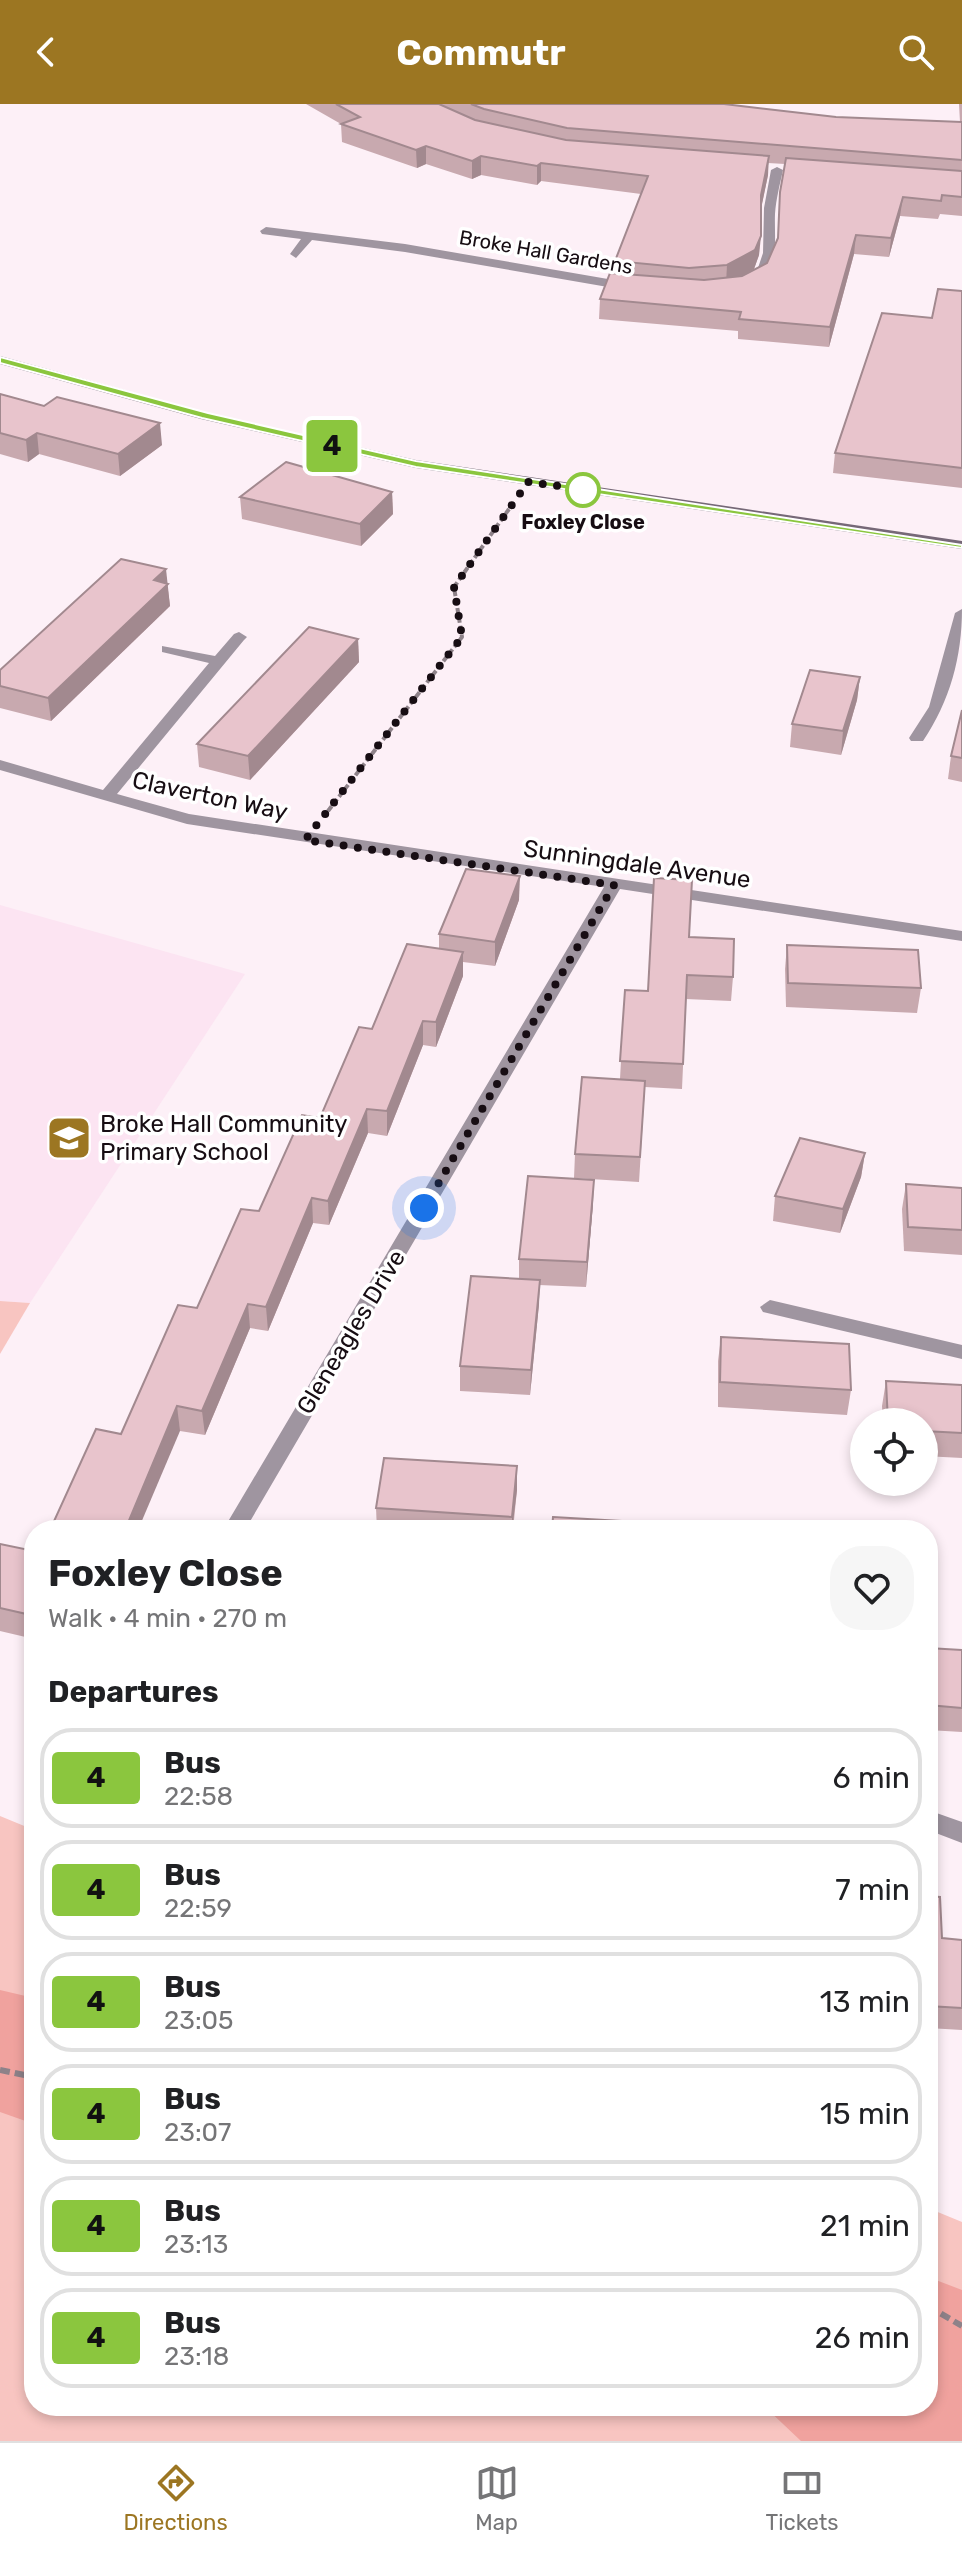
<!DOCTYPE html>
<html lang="en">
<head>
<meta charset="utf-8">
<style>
  body { margin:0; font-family:Rubik,sans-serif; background:#f6f6f6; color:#202124; height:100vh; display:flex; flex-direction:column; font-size:30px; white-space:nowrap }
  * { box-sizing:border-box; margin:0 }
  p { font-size:26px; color:#757577 }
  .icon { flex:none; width:44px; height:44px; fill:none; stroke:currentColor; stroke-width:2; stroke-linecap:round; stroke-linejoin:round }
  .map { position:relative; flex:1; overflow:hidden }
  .side { position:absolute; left:24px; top:1416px; width:914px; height:896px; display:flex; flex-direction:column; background:#fff; border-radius:32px; box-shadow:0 4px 12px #0003 }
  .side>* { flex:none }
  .badge { padding:0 16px; border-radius:6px; font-size:28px; line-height:52px }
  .buttons { position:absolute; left:850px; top:1304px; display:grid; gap:16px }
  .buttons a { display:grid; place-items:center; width:88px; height:88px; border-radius:50%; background:#fff; box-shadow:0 4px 12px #0003; font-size:40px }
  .you { position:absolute; width:40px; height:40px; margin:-20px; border:6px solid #fff; border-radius:50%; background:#1a73e8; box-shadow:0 0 0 12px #1a73e833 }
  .map>.badge { position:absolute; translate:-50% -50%; box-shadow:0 0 0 4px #fff }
  h2 { padding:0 24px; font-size:30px; line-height:72px }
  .round { display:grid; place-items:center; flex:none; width:84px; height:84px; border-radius:32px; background:#f6f6f6 }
  .headline { display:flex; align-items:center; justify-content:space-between; height:136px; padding:0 24px }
  h1 { font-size:38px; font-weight:700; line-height:60px }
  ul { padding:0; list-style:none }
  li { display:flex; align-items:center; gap:24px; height:100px; margin:0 16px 12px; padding:0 8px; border:4px solid #e0e0e0; border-radius:32px }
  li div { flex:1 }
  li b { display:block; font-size:30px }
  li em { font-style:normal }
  li .badge { min-width:88px; font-weight:700; text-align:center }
  header { display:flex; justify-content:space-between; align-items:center; height:104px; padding:0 24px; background:#9c7622; color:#fff; font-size:36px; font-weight:700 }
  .dock { display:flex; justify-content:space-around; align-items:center; height:112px; border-top:2px solid #e0e0e0; background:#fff; font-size:22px; color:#757577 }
  .dock a { display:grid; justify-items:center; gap:4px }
  .dock .on { color:#9c7622 }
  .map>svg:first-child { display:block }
  .built { fill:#fce4f2 }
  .green { fill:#f8c5c1 }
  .forest { fill:#f0a29e }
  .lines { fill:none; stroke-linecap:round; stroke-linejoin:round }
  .path-far1 { stroke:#8e8289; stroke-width:4; stroke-dasharray:6 3; stroke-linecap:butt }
  .path { stroke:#8e8289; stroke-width:6; stroke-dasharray:10 5; stroke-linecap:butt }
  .street { fill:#9f95a0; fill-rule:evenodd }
  .secondary { fill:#766877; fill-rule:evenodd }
  .wall { fill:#c8a9af; fill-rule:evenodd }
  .shaded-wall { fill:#a2898f }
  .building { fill:#e8c4cc; stroke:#a2898f; stroke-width:2 }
  .line { fill:#8bc63e; stroke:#fff; stroke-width:2 }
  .walk { stroke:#170d13; stroke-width:8; stroke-dasharray:0 14.4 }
  .stop-dot { fill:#fff; stroke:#8bc63e; stroke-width:4 }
  .labels { text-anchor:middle; stroke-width:7; stroke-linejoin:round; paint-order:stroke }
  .far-street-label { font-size:20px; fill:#170d13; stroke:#fff }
  .far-stop-label { font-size:20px; font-weight:bold; fill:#170d13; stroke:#fff }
  .street-label { font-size:24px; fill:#170d13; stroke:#fff }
  .poi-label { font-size:24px; fill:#170d13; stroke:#fff; text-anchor:start }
</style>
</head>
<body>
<header><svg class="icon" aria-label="back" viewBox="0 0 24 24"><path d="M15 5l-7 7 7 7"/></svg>Commutr<svg class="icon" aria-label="search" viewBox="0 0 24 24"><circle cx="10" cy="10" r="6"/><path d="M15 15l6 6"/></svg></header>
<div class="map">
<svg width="962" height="2337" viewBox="0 0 962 2337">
  <rect width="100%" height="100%" fill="#fdf0f7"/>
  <!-- built -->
  <polygon class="built" points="0,801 245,870 30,1199 0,1197"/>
  <!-- green -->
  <g class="green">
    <polygon points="0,1197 30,1199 0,1250"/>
    <polygon points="0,1712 34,1726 34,2302 928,2302 928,2104 962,2118 962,2337 0,2337"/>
  </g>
  <!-- forest -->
  <g class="forest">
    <polygon points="0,1886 34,1894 34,2020 0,2008"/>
    <polygon points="928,2173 962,2186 962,2337 801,2337 764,2302 928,2302"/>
  </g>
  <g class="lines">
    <!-- path-far1 -->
    <polyline class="path-far1" points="328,707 462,533 454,483 509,405"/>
    <!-- path -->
    <g class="path">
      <polyline points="0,1966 34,1973"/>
      <polyline points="928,2202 962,2222"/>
    </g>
    <!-- street -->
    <g class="street">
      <path d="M777 63 783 66C780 80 776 95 775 110 774 135 781 170 752 183L746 179 758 164 763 149 764 104 771 66Z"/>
      <polygon points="266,123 405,140 631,179 637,183 631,187 405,148 312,136 296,154 290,150 301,135 262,130 260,127"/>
      <path d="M962 505C962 553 950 597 923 637H911L909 634 929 603 955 509Z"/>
      <polygon points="239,528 247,533 244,536 117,690 189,710 962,827 962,837 620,785 245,1426 223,1426 604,783 187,720 0,666 0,656 103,686 209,559 162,548 162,542 215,552 234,530"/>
      <polygon points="770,1196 962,1241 962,1255 763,1208 760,1203"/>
      <polygon points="928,1706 962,1718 962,1739 928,1726"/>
    </g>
    <!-- secondary -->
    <polygon class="secondary" points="0,252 208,309 416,356 962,437 962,445 416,364 201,315 0,260"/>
  </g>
  <!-- wall -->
  <g class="wall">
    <path d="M306 0H724L836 13 960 18 959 0H962V112L940 110 938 115 900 112 889 153 854 150 829 243 738 235V227L599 215 600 195 615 170V157L641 90 541 77 537 81 481 71 472 75 426 60 417 64 342 38 341 20ZM768 59 785 60 780 88 778 136 767 159 754 165 759 151 761 104 768 71Z"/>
    <polygon points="962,187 962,384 833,369 835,349"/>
    <polygon points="0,290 162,341 120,372 39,350 28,358 0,350"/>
    <polygon points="392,388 393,410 361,442 242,415 240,393"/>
    <polygon points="167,479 170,502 51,617 0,604 0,566"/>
    <polygon points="358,535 359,558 250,676 199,663 197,640"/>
    <polygon points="860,573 857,596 841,651 790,643 792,620"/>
    <polygon points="962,606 962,678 948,675 951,652"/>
    <polygon points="519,796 495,862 463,858 463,872 436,943 423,941 387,1032 368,1029 329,1121 313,1119 268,1227 250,1224 205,1331 180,1327 121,1330 197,1204 320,1014 372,925 439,845 439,830"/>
    <polygon points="689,833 733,873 731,897 686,895 682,985 645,983 639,1078 574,1074 575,1050 620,975 625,886 648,887"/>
    <polygon points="787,841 921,884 917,909 786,903 785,865"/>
    <polygon points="865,1049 861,1073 840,1129 773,1117 775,1092"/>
    <polygon points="906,1080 962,1084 962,1151 904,1147 902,1105"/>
    <polygon points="593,1100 586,1183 539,1181 539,1200 530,1291 460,1287 460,1262 519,1174 519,1155"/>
    <polygon points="721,1233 851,1286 847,1311 718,1303 718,1257"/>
    <polygon points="886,1277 962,1281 962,1354 924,1352 924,1318 883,1318 882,1302"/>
    <polygon points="517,1362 517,1386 513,1426 377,1426 376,1404"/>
    <polygon points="0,1440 34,1447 34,1535 0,1527"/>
    <polygon points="928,1544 962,1546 962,1628 928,1626"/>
    <polygon points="928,1792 942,1834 962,1836 962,1926 928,1924"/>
  </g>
  <!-- shaded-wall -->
  <g class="shaded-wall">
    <polygon points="426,42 426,60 417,64 416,46"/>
    <polygon points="481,52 481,71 472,75 472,57"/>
    <polygon points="769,52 768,71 760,110 761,91"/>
    <polygon points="541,59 541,77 537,81 537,62"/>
    <polygon points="903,93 900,112 889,153 891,134"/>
    <polygon points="856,131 854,150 829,243 830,223"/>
    <polygon points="761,132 759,151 754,165 726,180 727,161"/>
    <polygon points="160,319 162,341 120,372 118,350"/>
    <polygon points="37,329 39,350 28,358 26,336"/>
    <polygon points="392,388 393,410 361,442 360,420"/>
    <polygon points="166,465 170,502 51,617 48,594 154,476"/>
    <polygon points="358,535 359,558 250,676 248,652"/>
    <polygon points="860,573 857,596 841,651 843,627"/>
    <polygon points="520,772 519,796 495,862 495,838"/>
    <polygon points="463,848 463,872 436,943 436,918"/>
    <polygon points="423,917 423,941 387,1032 387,1007"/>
    <polygon points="367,1005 368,1029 329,1121 328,1097"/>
    <polygon points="865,1049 861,1073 840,1129 843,1105"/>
    <polygon points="594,1076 593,1100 586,1183 587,1158"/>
    <polygon points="312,1094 313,1119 268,1227 266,1203"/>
    <polygon points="540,1176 539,1200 530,1291 531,1266"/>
    <polygon points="248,1200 250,1224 205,1331 202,1307"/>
    <polygon points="177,1302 180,1327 138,1426 125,1426"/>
    <polygon points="517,1362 517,1386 512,1426 512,1413"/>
    <polygon points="34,1505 34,1525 31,1511"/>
  </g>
  <!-- building -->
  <g class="building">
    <polygon points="336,0 439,0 475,16 566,36 769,52 761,91 761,132 755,146 727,161 689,164 615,157 648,72 541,59 537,62 481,52 472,57 426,42 416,46 341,20 360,13"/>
    <polygon points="471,0 724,0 836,13 962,18 962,56 567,24 484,5"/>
    <polygon points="786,54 962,67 962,93 942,91 941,97 903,93 891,134 856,131 830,223 739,215 741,208 600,195 610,169 704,176 742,172 767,159 778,134 780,88"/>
    <polygon points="938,185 962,187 962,364 835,349 882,209 932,214"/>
    <polygon points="0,290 44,302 57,293 160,319 118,350 37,329 26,336 0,329"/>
    <polygon points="286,358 392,388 360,420 240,393"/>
    <polygon points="121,455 166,465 154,476 168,480 48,594 0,582 0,566"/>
    <polygon points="309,523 358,535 248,652 197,640"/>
    <polygon points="810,566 860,573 843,627 792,620"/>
    <polygon points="962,606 962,654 951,652"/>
    <polygon points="466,765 520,772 495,838 439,830"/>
    <polygon points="654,774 692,776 689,833 734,835 733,873 687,871 683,960 620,957 625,886 648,887"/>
    <polygon points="407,840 463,848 436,918 423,917 387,1007 367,1005 328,1097 312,1094 266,1203 248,1200 202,1307 177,1302 125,1426 50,1426 96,1325 121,1330 178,1201 197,1204 241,1105 259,1107 302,1011 320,1014 359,923 372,925"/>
    <polygon points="787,841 918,846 921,884 788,879"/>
    <polygon points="582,973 645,977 640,1053 575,1050"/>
    <polygon points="800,1034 865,1049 843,1105 775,1092"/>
    <polygon points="528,1072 594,1076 587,1158 519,1155"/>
    <polygon points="906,1080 962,1084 962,1126 908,1123"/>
    <polygon points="471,1172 540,1176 531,1266 460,1262"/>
    <polygon points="721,1233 849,1240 851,1286 720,1278"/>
    <polygon points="886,1277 962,1281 962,1329 924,1327 924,1318 888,1318"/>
    <polygon points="384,1354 517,1362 512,1413 376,1404"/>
    <polygon points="553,1413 690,1421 690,1426 552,1426"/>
    <polygon points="0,1440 34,1447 34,1505 31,1511 0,1504"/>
    <polygon points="928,1544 962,1546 962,1604 928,1601"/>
    <polygon points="928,1792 940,1793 942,1834 962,1836 962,1904 928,1902"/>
  </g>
  <!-- line -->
  <polygon class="line" points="0,253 208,309 416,357 962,441 962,444 416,363 202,314 0,259"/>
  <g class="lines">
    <!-- walk -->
    <polyline class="walk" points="424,1104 614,781 305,736 462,533 454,483 528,378 589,386 583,386"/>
  </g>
  <!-- icons -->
  <defs>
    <g id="school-square" transform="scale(2.3)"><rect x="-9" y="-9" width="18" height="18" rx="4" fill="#9c7622" stroke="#fff"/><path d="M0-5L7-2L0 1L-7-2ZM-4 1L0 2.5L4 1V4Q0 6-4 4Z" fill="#fff"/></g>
  </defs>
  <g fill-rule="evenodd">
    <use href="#school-square" x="69" y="1034"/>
  </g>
  <!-- markers -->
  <circle class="stop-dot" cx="583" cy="386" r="16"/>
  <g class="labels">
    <!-- far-street labels -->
    <g class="far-street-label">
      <text transform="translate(546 148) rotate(10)" y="7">Broke Hall Gardens</text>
    </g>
    <!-- far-stop labels -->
    <g class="far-stop-label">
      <text x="583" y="425">Foxley Close</text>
    </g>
    <!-- street labels -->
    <g class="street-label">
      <text transform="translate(210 692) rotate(12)" y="8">Claverton Way</text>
      <text transform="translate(637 760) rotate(8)" y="8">Sunningdale Avenue</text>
      <text transform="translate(351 1228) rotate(-59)" y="8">Gleneagles Drive</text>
    </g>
    <!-- poi labels -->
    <g class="poi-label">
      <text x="100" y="1028">Broke Hall Community<tspan x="100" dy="28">Primary School</tspan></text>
    </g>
  </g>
</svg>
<div class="buttons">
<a><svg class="icon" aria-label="locate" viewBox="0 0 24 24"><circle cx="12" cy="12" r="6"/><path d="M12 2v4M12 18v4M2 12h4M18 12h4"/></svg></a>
</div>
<div class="you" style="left:424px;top:1104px"></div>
<b class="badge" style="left:332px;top:342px;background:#8bc63e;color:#111">4</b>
<section class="side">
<div class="headline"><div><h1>Foxley Close</h1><p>Walk · 4 min · 270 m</p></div><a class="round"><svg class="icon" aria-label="heart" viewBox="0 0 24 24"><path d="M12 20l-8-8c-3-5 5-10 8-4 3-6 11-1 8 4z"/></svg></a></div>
<h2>Departures</h2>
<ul>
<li><span class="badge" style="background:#8bc63e;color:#111">4</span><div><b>Bus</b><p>22:58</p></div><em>6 min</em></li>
<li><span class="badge" style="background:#8bc63e;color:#111">4</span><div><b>Bus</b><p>22:59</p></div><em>7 min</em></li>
<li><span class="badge" style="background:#8bc63e;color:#111">4</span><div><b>Bus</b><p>23:05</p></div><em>13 min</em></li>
<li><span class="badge" style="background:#8bc63e;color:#111">4</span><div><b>Bus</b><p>23:07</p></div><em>15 min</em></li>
<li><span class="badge" style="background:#8bc63e;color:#111">4</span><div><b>Bus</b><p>23:13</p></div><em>21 min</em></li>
<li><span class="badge" style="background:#8bc63e;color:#111">4</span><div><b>Bus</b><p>23:18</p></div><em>26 min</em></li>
</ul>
</section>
</div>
<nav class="dock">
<a class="on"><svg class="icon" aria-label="directions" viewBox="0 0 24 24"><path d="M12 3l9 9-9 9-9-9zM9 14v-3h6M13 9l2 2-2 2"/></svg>Directions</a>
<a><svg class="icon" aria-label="map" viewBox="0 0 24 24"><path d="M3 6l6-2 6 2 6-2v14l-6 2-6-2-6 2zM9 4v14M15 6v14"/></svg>Map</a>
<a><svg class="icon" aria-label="tickets" viewBox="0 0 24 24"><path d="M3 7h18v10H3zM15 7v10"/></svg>Tickets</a>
</nav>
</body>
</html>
